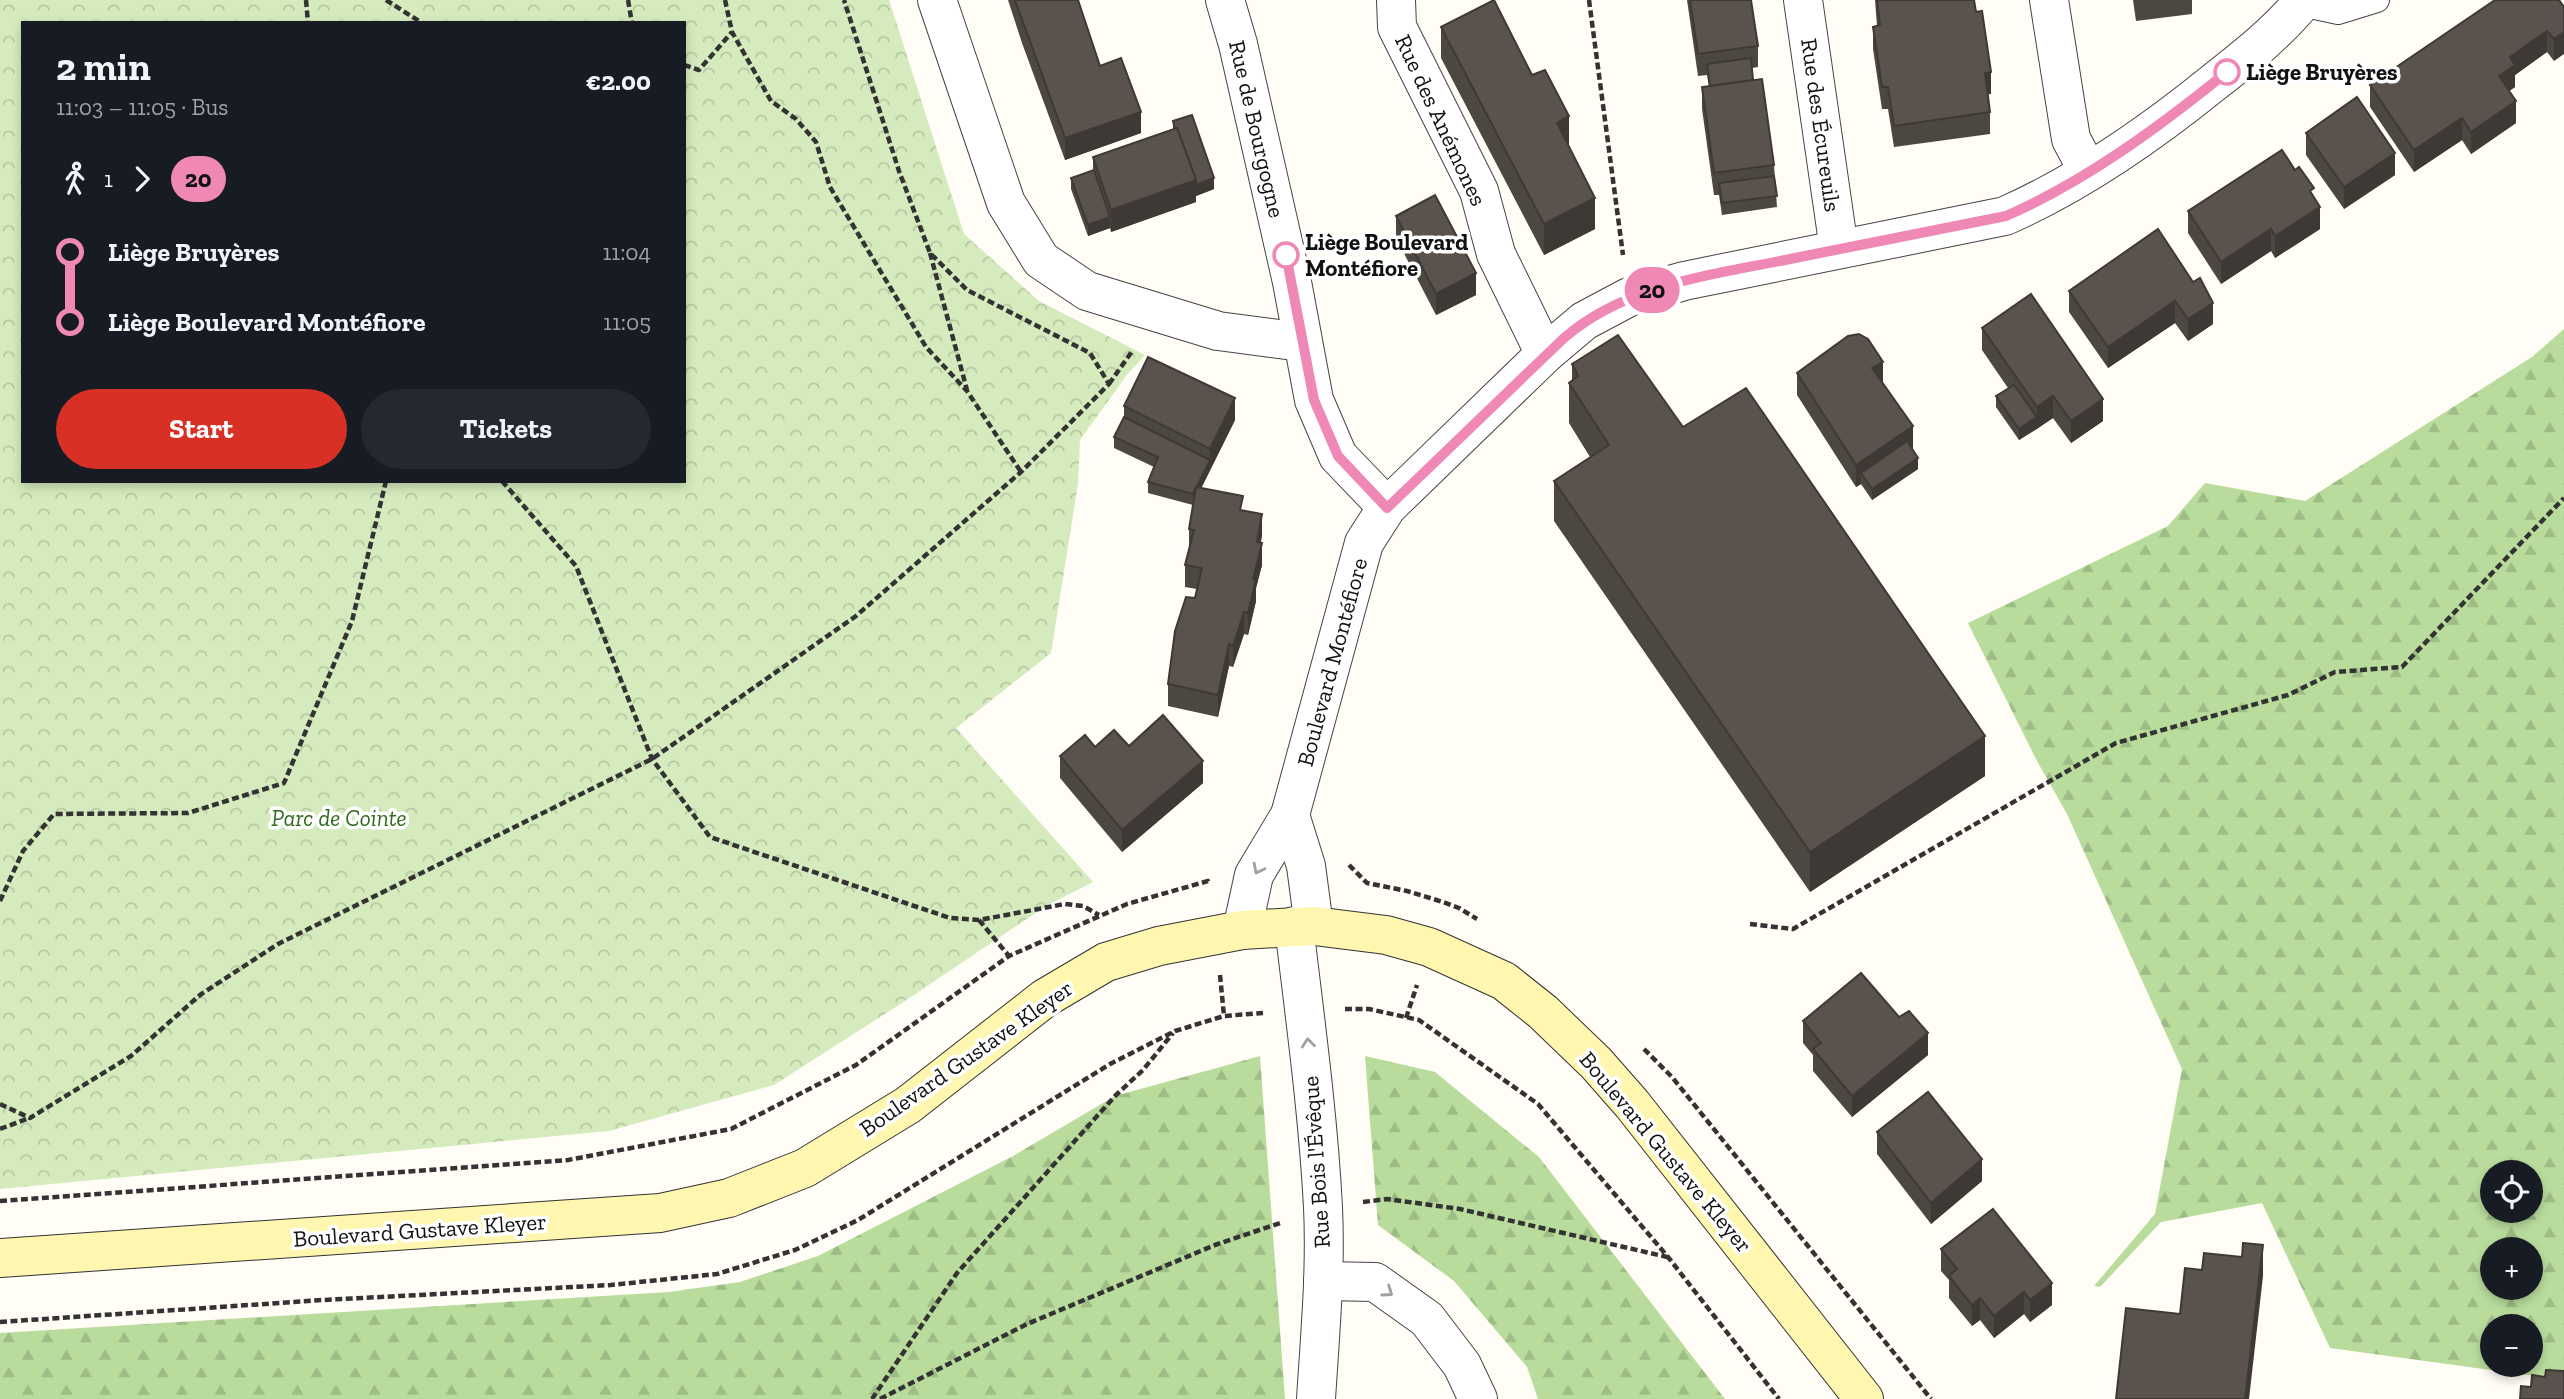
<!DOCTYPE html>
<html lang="en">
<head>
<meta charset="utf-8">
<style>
  body { margin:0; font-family:"Zilla Slab",serif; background:#242831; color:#f1f3f6; height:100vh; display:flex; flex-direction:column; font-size:26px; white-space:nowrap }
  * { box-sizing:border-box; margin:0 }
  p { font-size:23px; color:#9ea1a6 }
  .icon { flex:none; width:38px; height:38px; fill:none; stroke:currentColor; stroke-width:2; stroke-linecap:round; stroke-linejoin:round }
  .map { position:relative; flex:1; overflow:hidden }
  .drawer { position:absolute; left:21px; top:21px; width:665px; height:462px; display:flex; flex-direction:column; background:#171b24; border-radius:0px; box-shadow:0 4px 10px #0003 }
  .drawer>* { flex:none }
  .badge { padding:0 14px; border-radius:23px; font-size:24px; line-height:46px }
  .buttons { position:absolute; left:2480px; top:1160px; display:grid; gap:14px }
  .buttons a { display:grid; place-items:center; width:63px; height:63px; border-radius:50%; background:#171b24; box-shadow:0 4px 10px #0003; font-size:35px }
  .map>.badge { position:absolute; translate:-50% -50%; box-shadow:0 0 0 4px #fff }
  .legs { display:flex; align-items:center; gap:10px; height:77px; padding:0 35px; font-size:23px }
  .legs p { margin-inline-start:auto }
  .head { display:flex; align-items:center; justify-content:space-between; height:119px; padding:0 35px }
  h1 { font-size:38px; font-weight:800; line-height:52px }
  .primary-button { display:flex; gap:14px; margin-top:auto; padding:14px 35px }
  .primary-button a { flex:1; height:80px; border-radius:42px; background:#d93025; color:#fff; font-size:28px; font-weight:800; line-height:80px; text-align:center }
  .primary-button a+a { background:#242831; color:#f1f3f6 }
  ul { padding:0 35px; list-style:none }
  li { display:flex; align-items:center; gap:24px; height:70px; font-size:26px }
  li i { display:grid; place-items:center; width:10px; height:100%; margin:0 9px; background:currentColor }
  li i::after { content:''; width:18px; height:18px; margin:-9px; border:5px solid; border-radius:50%; background:#171b24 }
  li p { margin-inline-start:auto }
  li:first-child i { background:linear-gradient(#0000 50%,currentColor 0) }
  li:last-child i { background:linear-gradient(currentColor 50%,#0000 0) }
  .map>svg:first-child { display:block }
  .forest { fill:url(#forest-firs); fill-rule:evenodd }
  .park { fill:url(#park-crowns); fill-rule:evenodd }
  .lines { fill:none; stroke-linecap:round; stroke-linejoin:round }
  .lane-casing { stroke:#444; stroke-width:26 }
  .street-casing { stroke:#444; stroke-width:40 }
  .secondary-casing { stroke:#333; stroke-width:40 }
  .path { stroke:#333; stroke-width:4.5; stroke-dasharray:7 3.5; stroke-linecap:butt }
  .lane { stroke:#fff; stroke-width:24 }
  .street { stroke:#fff; stroke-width:38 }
  .secondary { stroke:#fff6b0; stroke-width:38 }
  .wall { fill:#4d4742 }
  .shaded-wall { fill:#3f3936 }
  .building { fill:#5a524d; stroke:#3f3936; stroke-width:2 }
  .oneway { stroke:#a0a0a0 }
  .line-1-casing { stroke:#fff; stroke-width:16 }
  .line-1 { stroke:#f088b6; stroke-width:10 }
  .stop-1-dot { fill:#fff; stroke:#f088b6; stroke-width:3.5 }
  .labels { text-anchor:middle; stroke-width:7; stroke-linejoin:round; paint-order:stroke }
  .stop-label { font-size:23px; font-weight:bold; fill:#111; stroke:#fff; text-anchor:start }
  .street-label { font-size:23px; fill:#111; stroke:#fff }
  .park-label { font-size:23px; font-style:italic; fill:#2f6b1f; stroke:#fff }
</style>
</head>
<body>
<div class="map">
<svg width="2564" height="1399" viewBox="0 0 2564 1399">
  <defs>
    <pattern id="forest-firs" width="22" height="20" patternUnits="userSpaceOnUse" patternTransform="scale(1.75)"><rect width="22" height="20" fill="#b9dc9c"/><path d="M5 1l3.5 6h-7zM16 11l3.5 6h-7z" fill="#9ebc85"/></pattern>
    <pattern id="park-crowns" width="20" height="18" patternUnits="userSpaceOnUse" patternTransform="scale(1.75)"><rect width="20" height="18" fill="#d5ebbd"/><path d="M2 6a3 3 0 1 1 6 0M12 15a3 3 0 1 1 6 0" fill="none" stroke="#b6c8a1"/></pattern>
  </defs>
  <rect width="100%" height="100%" fill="#fffdf5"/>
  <!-- forest -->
  <g class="forest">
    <path d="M2564 329V1380L2330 1348 2262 1203 2161 1222 2100 1287 2094 1286 2155 1214 2182 1069 2067 814 2037 761 1968 623 2168 526 2205 483 2305 501 2532 357ZM2492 1172H2530V1211H2492ZM2492 1250H2530V1288H2492ZM2492 1326H2530V1365H2492Z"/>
    <polygon points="1260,1056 1285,1399 0,1399 0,1333 669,1292 740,1282 818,1256 1013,1156 1115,1096"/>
    <polygon points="1365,1056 1435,1072 1539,1157 1725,1399 1538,1399 1527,1367 1454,1281 1378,1225"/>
  </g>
  <!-- park -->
  <path class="park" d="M0 0H889L964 234 1039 301 1145 355 1126 376 1080 440 1078 484 1051 653 956 728 1093 882 1046 906 902 1003 774 1085 609 1131 0 1189ZM23 23H684V481H23Z"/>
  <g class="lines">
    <!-- lane casing -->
    <g class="lane-casing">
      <polyline id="lane" points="2301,4 2338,12 2377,0"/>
    </g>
    <!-- street casing -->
    <g class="street-casing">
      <g id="street">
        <polyline points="937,0 1006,203 1041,260 1087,291 1218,331 1302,342"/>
        <polyline points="1225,0 1238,44 1292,282 1314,400 1338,456 1387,507"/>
        <polyline points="1396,0 1397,27 1479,191 1496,254 1545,354"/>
        <polyline points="1803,0 1839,249"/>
        <polyline points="2049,0 2071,139 2088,171"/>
        <polyline points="1290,815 1306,866 1314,926"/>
        <path d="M1294 926C1305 1019 1318 1113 1323 1207 1326 1271 1320 1335 1316 1399"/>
        <path d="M1242 930 1254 875 1290 815 1364 543 1387 507 1545 354 1584 321 1629 297 1684 281 2005 216C2080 183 2150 134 2213 83 2245 58 2278 32 2304 0"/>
        <polyline points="1323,1281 1375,1282 1427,1319 1462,1365 1478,1399"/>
      </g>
    </g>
    <!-- secondary casing -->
    <g class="secondary-casing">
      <polyline id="secondary" points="0,1258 660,1213 729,1198 805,1168 908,1105 1045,998 1106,962 1159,946 1242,930 1314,926 1386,935 1429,947 1504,981 1543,1012 1596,1063 1632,1104 1864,1399"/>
    </g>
    <!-- path -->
    <g class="path">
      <polyline points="306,0 308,23"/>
      <polyline points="386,0 422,23"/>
      <polyline points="628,0 632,23"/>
      <polyline points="725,0 732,32 771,101 796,119 816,142 830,187 926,347 967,391 1021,472"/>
      <polyline points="1589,0 1623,255"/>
      <polyline points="684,65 699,70 732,32"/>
      <polyline points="930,253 967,390"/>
      <polyline points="1109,384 1133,350"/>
      <polyline points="502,481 576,566 652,759 710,837 950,918 979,920 1065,904 1083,906 1099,915"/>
      <polyline points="1349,865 1367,883 1407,891 1443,902 1459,908 1477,919"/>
      <polyline points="0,901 23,851 54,814 188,813 284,783 352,621 386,481"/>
      <polyline points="979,920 1009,956"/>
      <polyline points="1750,924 1793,929 2116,743 2288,695 2335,672 2402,667 2564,498"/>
      <polyline points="1220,975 1224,1016"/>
      <polyline points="1345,1009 1369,1009 1419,1020 1538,1104 1668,1257 1779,1399"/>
      <polyline points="1406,1018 1417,985"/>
      <polyline points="1644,1049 1672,1077 1931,1399"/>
      <polyline points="0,1104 30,1118 131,1056 200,995 278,944 652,759 856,616 1021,472 1109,384 1090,353 967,290 930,253 899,171 844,0"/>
      <polyline points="0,1129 29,1118"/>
      <polyline points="0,1201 568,1160 731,1129 856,1065 1009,956 1127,904 1208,881 1209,883"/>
      <polyline points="1363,1202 1387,1199 1460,1209 1667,1257"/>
      <polyline points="0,1322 323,1300 611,1285 717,1274 795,1250 858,1220 1110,1064 1175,1031 1224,1016 1263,1013"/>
      <polyline points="872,1399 957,1273 1115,1096 1143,1070 1173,1033"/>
      <polyline points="880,1399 1027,1324 1215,1245 1280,1223"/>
    </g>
    <!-- lane -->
    <use href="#lane" class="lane"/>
    <!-- street -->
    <use href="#street" class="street"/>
    <!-- secondary -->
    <use href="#secondary" class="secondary"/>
  </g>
  <!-- wall -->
  <g class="wall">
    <polygon points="1008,0 1078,0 1100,66 1141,133 1065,160 1022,43"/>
    <polygon points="1687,0 1751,0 1758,46 1758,67 1752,68 1753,80 1774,165 1777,207 1722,215 1719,195 1714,195 1702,109 1702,87 1709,87 1707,75 1698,76"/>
    <polygon points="1875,0 1974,0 1991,94 1988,94 1990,112 1990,134 1894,147 1888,109 1882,109 1873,49 1873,27 1877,26"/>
    <polygon points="2133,0 2192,0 2192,14 2136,21"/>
    <polygon points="2559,0 2554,61 2547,52 2515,75 2515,87 2509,91 2516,123 2471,154 2462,140 2414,172 2370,107 2370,85"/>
    <polygon points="1441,27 1569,147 1595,229 1544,255 1441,58"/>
    <polygon points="1173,121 1214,189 1196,196 1196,202 1111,232 1110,228 1088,236 1071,189 1071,178 1093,171 1093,157 1173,129"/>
    <polygon points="2306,133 2395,175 2344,209 2306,155"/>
    <polygon points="2314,197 2320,229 2275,258 2271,251 2221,284 2188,233 2188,211"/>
    <polygon points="1396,216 1476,295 1436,315 1396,238"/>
    <polygon points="2193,282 2213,324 2188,341 2175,323 2108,368 2069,312 2069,291"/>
    <polygon points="1982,328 2103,421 2071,443 2053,418 2019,440 1996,407 1996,396 2008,388 1982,350"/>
    <polygon points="1572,364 1683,427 1985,776 1810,892 1554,521 1554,481 1590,457 1569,423 1569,383 1572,381"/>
    <polygon points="1797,373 1883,384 1913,448 1912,449 1918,469 1872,500 1861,484 1856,487 1797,395"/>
    <polygon points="1124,406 1235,420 1201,488 1243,511 1262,536 1260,543 1262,565 1256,588 1256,601 1248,635 1244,634 1233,667 1229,666 1218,717 1168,706 1168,684 1197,589 1185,587 1185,565 1189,550 1189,529 1193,505 1148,493 1148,482 1154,467 1114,448 1114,437 1124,417"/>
    <polygon points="1129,746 1203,783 1122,852 1060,778 1060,756 1095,747"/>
    <polygon points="1803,1021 1928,1055 1852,1117 1813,1071 1813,1055 1803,1043"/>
    <polygon points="1877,1132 1982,1181 1931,1224 1877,1154"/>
    <polygon points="1941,1249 2052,1305 2030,1322 2024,1314 1994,1338 1980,1320 1972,1326 1949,1298 1949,1280 1941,1271"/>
  </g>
  <!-- shaded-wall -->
  <g class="shaded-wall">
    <polygon points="2547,31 2547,52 2515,75 2515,87 2499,98 2499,76 2510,57"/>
    <polygon points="2564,32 2564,54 2554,61 2554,39"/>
    <polygon points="1991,72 1991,94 1985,95 1985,73"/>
    <polygon points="2516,101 2516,123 2471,154 2471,132"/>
    <polygon points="1141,112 1141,133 1065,160 1065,138"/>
    <polygon points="1569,116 1569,148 1557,123"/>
    <polygon points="2462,118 2462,140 2414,172 2414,150"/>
    <polygon points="2395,153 2395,175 2344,209 2344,187"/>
    <polygon points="1214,178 1214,189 1196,196 1196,202 1111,232 1111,210 1196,180"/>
    <polygon points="1595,198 1595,229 1544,255 1544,224"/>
    <polygon points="2320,207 2320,229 2275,258 2275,236"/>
    <polygon points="1110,217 1110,228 1088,236 1088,225"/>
    <polygon points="2271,229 2271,251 2221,284 2221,262"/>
    <polygon points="1476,273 1476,295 1436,315 1436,294"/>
    <polygon points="2175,301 2175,323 2108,368 2108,347"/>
    <polygon points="2213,303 2213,324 2188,341 2188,319"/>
    <polygon points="1883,362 1883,384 1872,368"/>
    <polygon points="2053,396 2053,418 2037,429 2037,407"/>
    <polygon points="1235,398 1235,420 1193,505 1193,494 1210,460 1210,449"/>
    <polygon points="2103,399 2103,421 2071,443 2071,421"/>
    <polygon points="2037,417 2037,429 2019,440 2019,429"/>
    <polygon points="1913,426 1913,448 1866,480 1861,473 1861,484 1856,487 1856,465"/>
    <polygon points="1918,458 1918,469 1872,500 1872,489"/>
    <polygon points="1262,514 1262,536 1257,564 1257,542"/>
    <polygon points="1262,543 1262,565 1256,588 1256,601 1248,635 1248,613 1253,579"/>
    <polygon points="1244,612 1244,634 1233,667 1233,646"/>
    <polygon points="1229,644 1229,666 1218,717 1218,695"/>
    <polygon points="1985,736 1985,776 1810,892 1810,852"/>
    <polygon points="1203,761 1203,783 1122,852 1122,830"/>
    <polygon points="1928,1033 1928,1055 1852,1117 1852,1096"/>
    <polygon points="1982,1159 1982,1181 1931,1224 1931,1203"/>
    <polygon points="2263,1245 2263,1276 2249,1399 2245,1399"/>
    <polygon points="2052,1283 2052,1305 2030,1322 2030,1300"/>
    <polygon points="2024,1292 2024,1314 1994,1338 1994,1316"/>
    <polygon points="1980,1298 1980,1320 1972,1326 1972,1305"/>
  </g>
  <!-- building -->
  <g class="building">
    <polygon points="1015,0 1078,0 1100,66 1121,58 1141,112 1065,138"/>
    <polygon points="1494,0 1532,75 1545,70 1569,116 1557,123 1595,198 1544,224 1441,27"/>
    <polygon points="1690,0 1751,0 1758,46 1698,54"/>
    <polygon points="1877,0 1974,0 1976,12 1982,11 1991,72 1985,73 1990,112 1894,126 1888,87 1882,87 1873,27 1880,25"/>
    <polygon points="2495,0 2559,0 2564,7 2564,32 2554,39 2547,31 2510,57 2515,65 2499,76 2516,101 2471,132 2462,118 2414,150 2370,85"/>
    <polygon points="1751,58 1753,80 1710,86 1707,64"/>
    <polygon points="1762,79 1774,165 1714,173 1702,87"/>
    <polygon points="2357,97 2395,153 2344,187 2306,133"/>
    <polygon points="1192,115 1214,178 1196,185 1196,180 1177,128 1175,129 1173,121"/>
    <polygon points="1177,128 1196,180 1111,210 1093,157"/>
    <polygon points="2282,150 2295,170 2299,167 2314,188 2310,191 2320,207 2275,236 2271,229 2221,262 2188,211"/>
    <polygon points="1094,170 1110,217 1088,225 1071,178"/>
    <polygon points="1774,176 1777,196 1722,203 1719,183"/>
    <polygon points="1435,195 1476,273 1436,294 1396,216"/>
    <polygon points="2158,229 2193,282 2200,278 2213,303 2188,319 2175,301 2108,347 2069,291"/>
    <polygon points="2031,294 2103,399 2071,421 2053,396 2037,407 1982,328"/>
    <polygon points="1859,334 1868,339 1883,362 1872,368 1913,426 1856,465 1797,373 1848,336"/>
    <polygon points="1618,335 1683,427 1746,388 1985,736 1810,852 1554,481 1609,445 1569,383 1578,376 1572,364"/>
    <polygon points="1148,357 1235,398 1210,449 1124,406"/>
    <polygon points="2014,385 2037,417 2019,429 1996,396"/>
    <polygon points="1124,417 1210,460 1193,494 1148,482 1158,457 1114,437"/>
    <polygon points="1907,441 1918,458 1872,489 1861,473"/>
    <polygon points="1196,487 1243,496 1240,510 1262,514 1257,542 1262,543 1253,579 1256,579 1248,613 1244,612 1233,646 1229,644 1218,695 1168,684 1175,631 1186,597 1195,598 1202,568 1185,565 1194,530 1189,529"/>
    <polygon points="1163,715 1203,761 1122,830 1060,756 1085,735 1095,747 1114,730 1129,746"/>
    <polygon points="1861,973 1899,1017 1909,1011 1928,1033 1852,1096 1813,1049 1821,1043 1803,1021"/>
    <polygon points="1928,1092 1982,1159 1931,1203 1877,1132"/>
    <polygon points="1993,1209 2052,1283 2030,1300 2024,1292 1994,1316 1980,1298 1972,1305 1949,1276 1957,1269 1941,1249"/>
    <polygon points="2243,1243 2263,1245 2245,1399 2116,1399 2126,1308 2180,1314 2185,1268 2202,1270 2204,1253 2242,1257"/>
    <polygon points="2546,1370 2564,1371 2564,1399 2520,1399 2521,1386 2531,1387 2532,1375 2545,1377"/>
  </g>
  <!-- one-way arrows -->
  <defs><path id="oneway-chevron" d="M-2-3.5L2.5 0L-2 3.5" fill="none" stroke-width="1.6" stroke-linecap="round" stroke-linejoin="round" transform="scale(1.75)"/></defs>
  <g class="oneway">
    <use href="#oneway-chevron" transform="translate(1258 869) rotate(117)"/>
    <use href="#oneway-chevron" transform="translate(1308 1043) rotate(-96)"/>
    <use href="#oneway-chevron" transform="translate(1388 1292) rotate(35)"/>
  </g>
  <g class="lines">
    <!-- line-1 casing -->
    <g class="line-1-casing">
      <path id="line-1" d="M1286 255 1314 400 1338 456 1387 508 1564 338C1627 284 1712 275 1790 259 1862 244 1934 231 2006 216 2086 181 2159 127 2227 72"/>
    </g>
    <!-- line-1 -->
    <use href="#line-1" class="line-1"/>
  </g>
  <!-- markers -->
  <g class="stop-1-dot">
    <circle cx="2227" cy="72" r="12"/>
    <circle cx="1286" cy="255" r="12"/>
  </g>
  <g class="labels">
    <!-- stop labels -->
    <g class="stop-label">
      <text x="2246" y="80">Liège Bruyères</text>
      <text x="1305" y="250">Liège Boulevard<tspan x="1305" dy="26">Montéfiore</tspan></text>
    </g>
    <!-- street labels -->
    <g class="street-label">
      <text transform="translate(1441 120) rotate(65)" y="8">Rue des Anémones</text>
      <text transform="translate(1821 125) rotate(82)" y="8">Rue des Écureuils</text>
      <text transform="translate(1257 129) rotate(77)" y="8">Rue de Bourgogne</text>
      <text transform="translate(1332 662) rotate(-75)" y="8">Boulevard Montéfiore</text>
      <text transform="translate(966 1058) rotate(-35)" y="8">Boulevard Gustave Kleyer</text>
      <text transform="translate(1666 1152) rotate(50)" y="8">Boulevard Gustave Kleyer</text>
      <text transform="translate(1316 1162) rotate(-94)" y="8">Rue Bois l'Évêque</text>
      <text transform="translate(420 1230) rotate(-4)" y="8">Boulevard Gustave Kleyer</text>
    </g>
    <!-- park labels -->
    <g class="park-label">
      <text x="339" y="826">Parc de Cointe</text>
    </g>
  </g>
</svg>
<div class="buttons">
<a><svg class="icon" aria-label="locate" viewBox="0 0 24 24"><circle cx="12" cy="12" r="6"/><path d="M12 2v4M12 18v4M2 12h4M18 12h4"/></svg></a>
<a>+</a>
<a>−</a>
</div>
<b class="badge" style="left:1652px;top:290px;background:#f088b6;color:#111">20</b>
<section class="drawer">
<div class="head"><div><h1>2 min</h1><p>11:03 – 11:05 · Bus</p></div><b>€2.00</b></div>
<div class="legs"><svg class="icon" aria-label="walk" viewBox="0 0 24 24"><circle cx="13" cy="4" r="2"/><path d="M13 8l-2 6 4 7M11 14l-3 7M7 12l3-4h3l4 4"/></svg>1<svg class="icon" aria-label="forward" viewBox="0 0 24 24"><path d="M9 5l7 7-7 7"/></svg><b class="badge" style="background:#f088b6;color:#111">20</b></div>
<ul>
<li><i style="color:#f088b6"></i><b>Liège Bruyères</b><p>11:04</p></li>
<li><i style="color:#f088b6"></i><b>Liège Boulevard Montéfiore</b><p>11:05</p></li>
</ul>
<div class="primary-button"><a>Start</a><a>Tickets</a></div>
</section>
</div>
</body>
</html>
